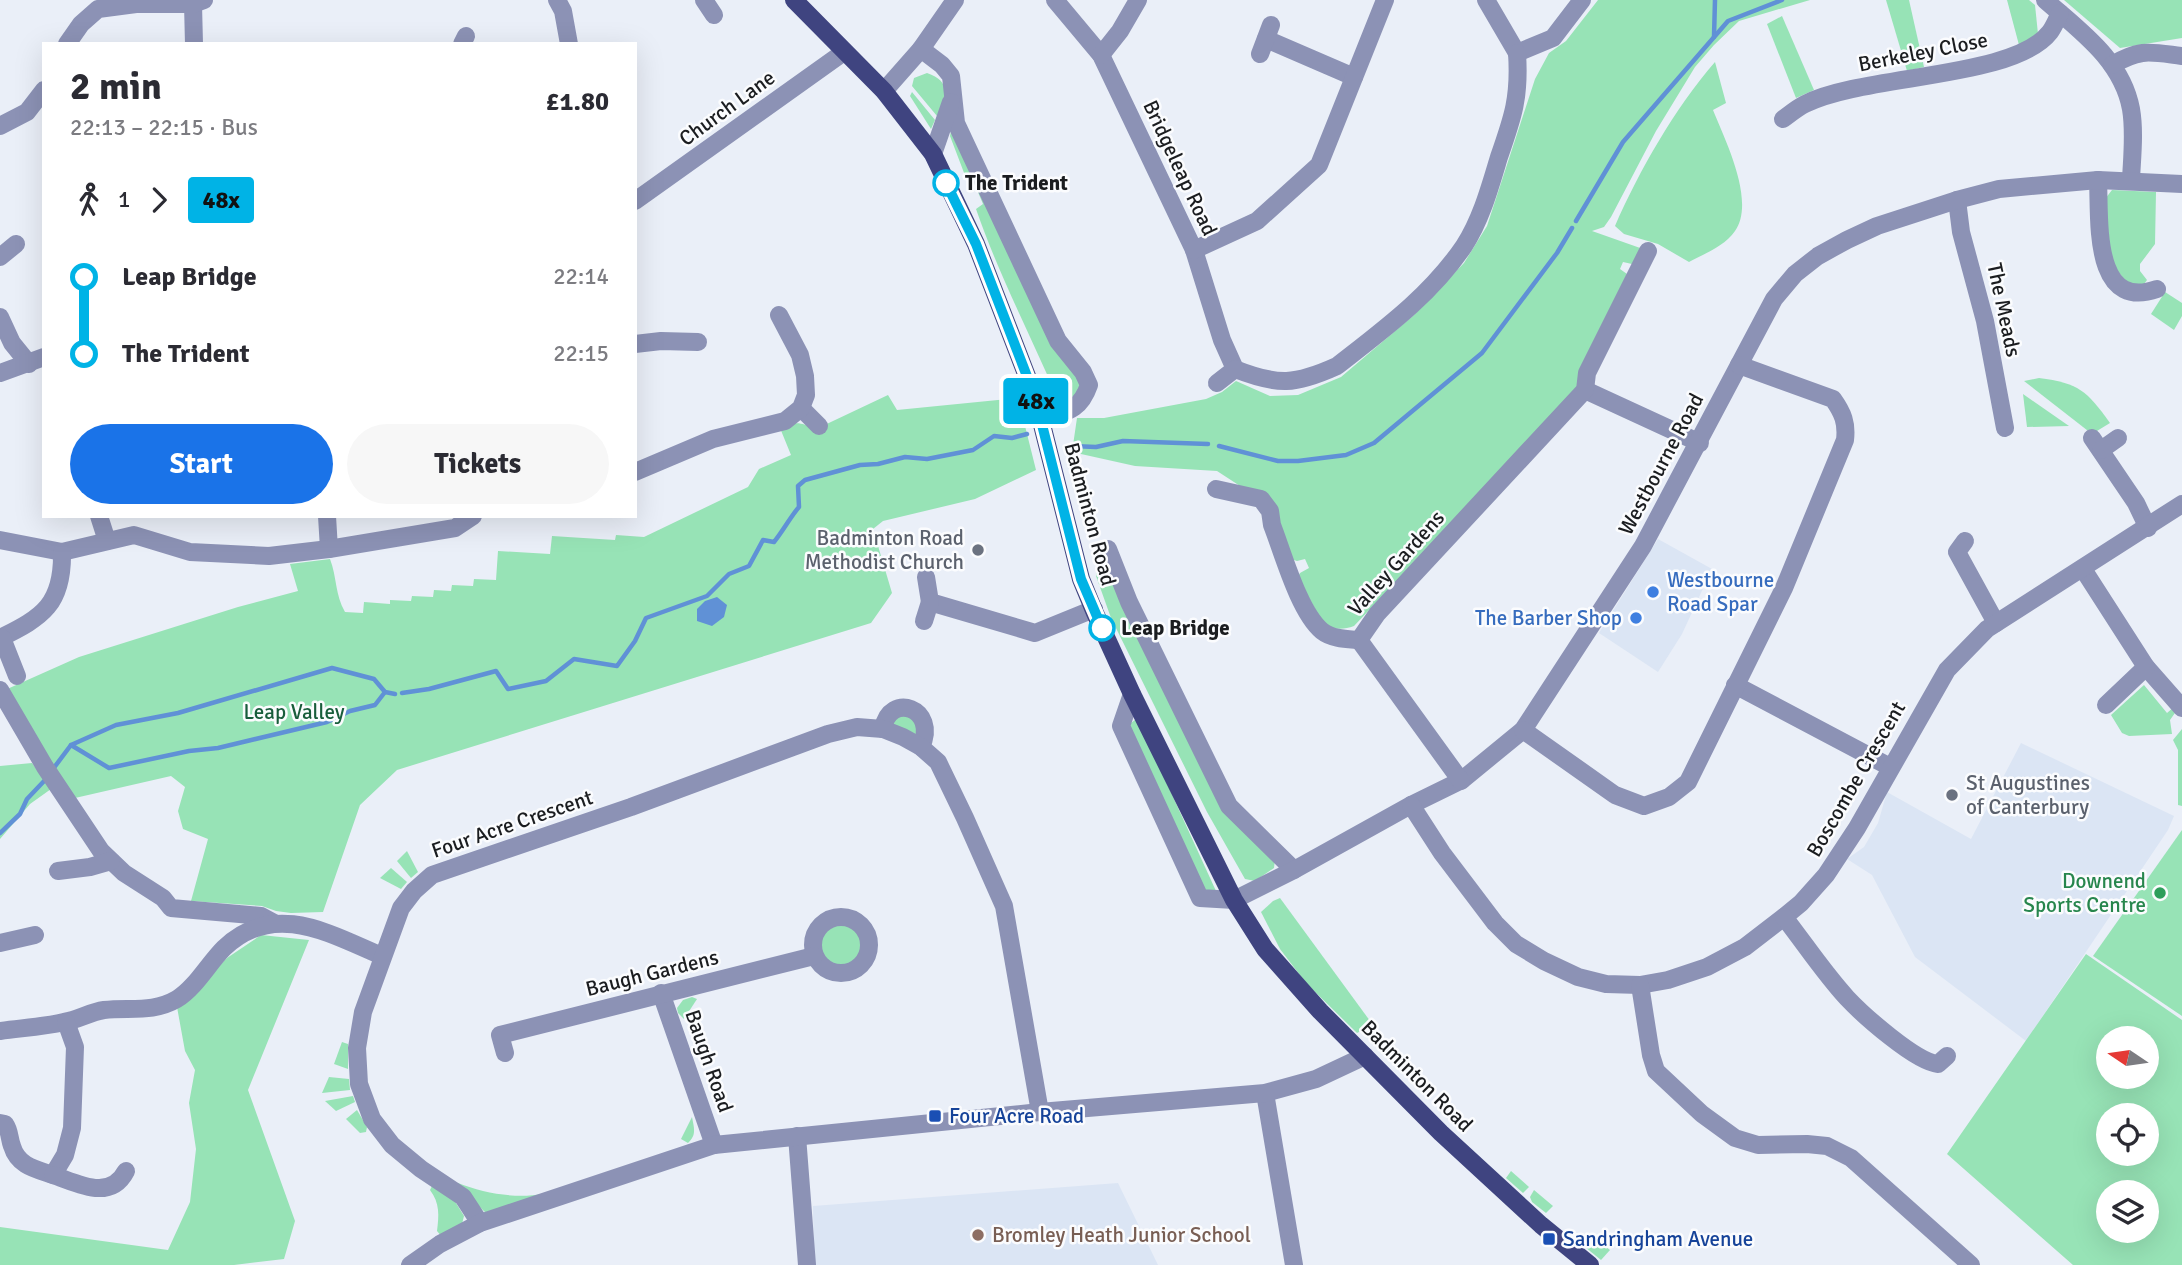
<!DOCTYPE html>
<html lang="en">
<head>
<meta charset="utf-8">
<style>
  body { margin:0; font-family:Signika,sans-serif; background:#f7f7f7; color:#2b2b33; height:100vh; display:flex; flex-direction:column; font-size:26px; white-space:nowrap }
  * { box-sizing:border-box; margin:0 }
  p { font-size:23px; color:#7c7c81 }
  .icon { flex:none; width:38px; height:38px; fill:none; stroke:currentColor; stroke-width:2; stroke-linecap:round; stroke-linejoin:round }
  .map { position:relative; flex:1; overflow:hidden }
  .panel { position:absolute; left:42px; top:42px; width:595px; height:476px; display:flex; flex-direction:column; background:#fff; border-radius:0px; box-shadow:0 7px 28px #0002 }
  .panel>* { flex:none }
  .badge { padding:0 14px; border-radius:5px; font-size:24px; line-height:46px }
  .needle { width:46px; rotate:283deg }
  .tools { position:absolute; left:2096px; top:1026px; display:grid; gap:14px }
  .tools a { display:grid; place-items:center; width:63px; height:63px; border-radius:50%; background:#fff; box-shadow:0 7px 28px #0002; font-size:35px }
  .map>.badge { position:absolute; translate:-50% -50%; box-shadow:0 0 0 4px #fff }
  .legs { display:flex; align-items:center; gap:10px; height:77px; padding:0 28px; font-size:23px }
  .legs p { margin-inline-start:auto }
  .headline { display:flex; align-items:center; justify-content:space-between; height:119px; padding:0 28px }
  h1 { font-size:38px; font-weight:700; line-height:52px }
  .button { display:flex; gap:14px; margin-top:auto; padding:14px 28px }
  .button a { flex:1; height:80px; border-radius:42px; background:#1a73e8; color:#fff; font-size:28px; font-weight:700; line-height:80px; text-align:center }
  .button a+a { background:#f7f7f7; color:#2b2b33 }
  ul { padding:0 28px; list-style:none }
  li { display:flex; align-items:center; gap:24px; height:77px; font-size:26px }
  li i { display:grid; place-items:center; width:10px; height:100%; margin:0 9px; background:currentColor }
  li i::after { content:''; width:18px; height:18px; margin:-9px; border:5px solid; border-radius:50%; background:#fff }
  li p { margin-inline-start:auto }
  li:first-child i { background:linear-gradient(#0000 50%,currentColor 0) }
  li:last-child i { background:linear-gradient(currentColor 50%,#0000 0) }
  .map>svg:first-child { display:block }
  .built { fill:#dbe5f4 }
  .green { fill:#97e3b6; fill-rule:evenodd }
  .water { fill:#6091d6 }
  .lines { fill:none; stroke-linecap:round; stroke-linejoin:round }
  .stream { stroke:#6091d6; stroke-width:4.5 }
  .minor { stroke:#8c92b5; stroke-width:18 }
  .major { stroke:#3f4480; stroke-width:18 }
  .line-1-casing { stroke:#fff; stroke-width:16 }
  .line-1 { stroke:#00b3e6; stroke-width:10 }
  .stop-1-dot { fill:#fff; stroke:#00b3e6; stroke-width:3.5 }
  .worship-dot { fill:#6b7280; stroke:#fbfcfe; stroke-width:2.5 }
  .shop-dot { fill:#3f7fe0; stroke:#fbfcfe; stroke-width:2.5 }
  .leisure-dot { fill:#2e9e5b; stroke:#fbfcfe; stroke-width:2.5 }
  .transit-dot { fill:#1a4fb4; stroke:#fbfcfe; stroke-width:2.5 }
  .education-dot { fill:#8d6e63; stroke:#fbfcfe; stroke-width:2.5 }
  .labels { text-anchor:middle; stroke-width:5; stroke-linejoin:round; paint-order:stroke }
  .street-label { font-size:21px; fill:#1b1d20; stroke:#fbfcfe }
  .stop-label { font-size:21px; font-weight:bold; fill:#1b1d20; stroke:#fbfcfe; text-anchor:start }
  .worship-label { font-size:21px; fill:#5b616d; stroke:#fbfcfe; text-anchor:end }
  .shop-label { font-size:21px; fill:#366cbe; stroke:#fbfcfe; text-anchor:start }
  .park-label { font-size:21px; fill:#185d3b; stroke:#fbfcfe }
  .leisure-label { font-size:21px; fill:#27864d; stroke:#fbfcfe; text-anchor:end }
  .transit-label { font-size:21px; fill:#164399; stroke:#fbfcfe; text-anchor:start }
  .education-label { font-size:21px; fill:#785e54; stroke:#fbfcfe; text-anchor:start }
</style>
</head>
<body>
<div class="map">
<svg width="2182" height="1265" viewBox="0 0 2182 1265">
  <rect width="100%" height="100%" fill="#eaeff8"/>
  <!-- built -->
  <g class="built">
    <polygon points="1658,539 1712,569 1682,634 1658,672 1599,633"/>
    <polygon points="2021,743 2174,816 2168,830 2026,1041 1915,957 1872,875 1847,859 1864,847 1878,823 1887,792 1971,839"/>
    <polygon points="1118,1183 1158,1265 814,1265 813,1206"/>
  </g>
  <!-- green -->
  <g class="green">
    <path d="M1598 0H1810L1739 21 1714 45 1695 67 1656 131 1611 217 1604 227 1592 231 1643 249 1632 264 1623 262 1620 269 1627 274 1577 387 1567 402 1354 626C1343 630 1334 630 1323 624L1298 577 1300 573 1309 568 1305 559 1297 561 1291 559 1274 508 1217 471 1135 466 1072 452 1077 418H1104L1206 399 1222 392 1236 381 1270 396 1298 395 1341 377 1414 315 1464 263 1487 226 1535 79 1549 53 1566 41Z"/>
    <polygon points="1886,0 1909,0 1924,67 1907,71"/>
    <polygon points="2007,0 2029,0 2035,5 2038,34 2019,45"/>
    <polygon points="2064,0 2182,0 2182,38 2120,48"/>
    <polygon points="1782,16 1814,90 1796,98 1767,24"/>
    <path d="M1715 62 1726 103 1713 110C1725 140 1756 201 1735 231 1725 246 1704 254 1689 262L1658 244 1624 234 1615 226C1639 171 1675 108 1715 62Z"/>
    <path d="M927 73C952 82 946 95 937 116L912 86 914 78Z"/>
    <polygon points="912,92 935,120 931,129 910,96"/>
    <path d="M952 127 1081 381 1077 396 1068 401 1057 397C1030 334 998 273 976 209L983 204 972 178H966L950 136Z"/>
    <polygon points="2112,190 2156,192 2155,244 2140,264 2140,271 2147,280 2144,284 2129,286 2111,262 2105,199"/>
    <polygon points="2165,292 2182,303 2182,316 2174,330 2151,314"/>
    <path d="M2039 378C2079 383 2087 391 2110 423L2092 434 2024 381Z"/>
    <polygon points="2023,394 2069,426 2027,427"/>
    <path d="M888 395 897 410 1018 398 1036 470 975 499 883 521 873 529 892 593 871 623 397 770 360 805 323 912 291 913 276 911 262 906 191 901 208 839 183 829 178 811 185 787 171 776 75 798 5 690 79 657 238 607 298 591 290 564 330 559C337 577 335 595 345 612L363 613 364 602 390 604V600L411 601 412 596 433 597 434 590 451 591 452 585 473 586 474 579 496 580 498 551 550 554 552 536 615 540 616 535 644 537 748 487 759 469 791 455 780 428C794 422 801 421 814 430Z"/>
    <polygon points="1103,570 1110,571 1227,807 1275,859 1274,868 1255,881 1245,879 1207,812 1111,618 1096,576 1097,572"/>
    <polygon points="2144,685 2167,713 2175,706 2177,710 2170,720 2172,734 2129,736 2122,733 2111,715"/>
    <polygon points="913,711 923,740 885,722"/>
    <polygon points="1137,718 1216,891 1205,893 1128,732 1130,724"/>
    <polygon points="2182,729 2182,806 2178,805 2178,750 2173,740"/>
    <polygon points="32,763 51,789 30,804 0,839 0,766"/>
    <polygon points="2182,830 2182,1016 2093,956"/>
    <polygon points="407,851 418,872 411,878 397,861"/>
    <polygon points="391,868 407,882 401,889 380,878"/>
    <polygon points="1280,898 1373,1025 1357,1033 1306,983 1280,949 1261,912 1273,901"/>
    <circle cx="841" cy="945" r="24"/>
    <polygon points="261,935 309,940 248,1090 295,1221 284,1259 234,1265 0,1265 0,1227 168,1250 190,1202 196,1149 189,1103 195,1070 185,1051 177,1007 227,958"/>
    <path d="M2086 954 2182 1020V1265H2073L1947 1154ZM2109 1038H2147V1076H2109ZM2109 1115H2147V1153H2109ZM2109 1192H2147V1230H2109Z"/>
    <polygon points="692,997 697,999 684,1019 678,1013 677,1008 683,1000"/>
    <polygon points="342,1042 348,1044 348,1069 334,1064"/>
    <polygon points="329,1077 349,1079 350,1090 322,1093"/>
    <polygon points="353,1096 355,1102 336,1111 325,1101"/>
    <polygon points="357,1110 367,1127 366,1132 360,1133 346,1119"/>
    <path d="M692 1117C694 1128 697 1135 688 1143L681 1139Z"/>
    <polygon points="1511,1171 1529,1187 1523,1193 1506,1178"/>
    <path d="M458 1183C483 1193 516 1199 542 1194L486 1213 458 1186Z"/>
    <path d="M432 1186 451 1195 464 1216 462 1224 442 1237 437 1231C439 1216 440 1203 430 1190Z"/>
    <polygon points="1534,1190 1553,1206 1546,1213 1532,1202 1530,1197"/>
    <polygon points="1592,1237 1610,1250 1601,1260 1585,1247"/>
  </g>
  <!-- water -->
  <polygon class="water" points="717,597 727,605 724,617 712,626 697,621 697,609 705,601"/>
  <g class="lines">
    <!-- stream -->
    <g class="stream">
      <polyline points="1714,37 1715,0"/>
      <polyline points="1576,221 1623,142 1728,21 1782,0"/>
      <polyline points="1072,446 1096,447 1123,441 1208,444"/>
      <polyline points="1219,446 1278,461 1298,461 1346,455 1374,443 1482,353 1557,253 1572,228"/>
      <path d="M402 693 429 689 496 671 508 689 546 681 574 659 617 666 635 641 646 618 707 596 729 574 749 566 763 540 774 542C783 531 791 516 799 507L798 486 805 480 860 465 878 464 905 457 927 459 973 450 994 436 1012 438 1027 434"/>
      <polyline points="71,745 109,768 189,751 218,748 327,722 350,711 375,705 385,692"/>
      <polyline points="53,769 71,745 116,725 178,713 332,668 374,679 385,692 395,694"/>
      <polyline points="0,833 20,814 27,799 46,779"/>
    </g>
    <!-- minor -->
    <g class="minor">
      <polyline points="557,0 563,11 569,44"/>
      <polyline points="704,0 714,15"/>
      <polyline points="1055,0 1101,55 1194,250 1222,340 1235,369"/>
      <polyline points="1486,0 1517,53 1553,38 1582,0"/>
      <path d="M2045 0C2080 31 2122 60 2131 109 2135 132 2132 157 2131 180"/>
      <polyline points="193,4 194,44"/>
      <polyline points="1266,39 1354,77"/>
      <polyline points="67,44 81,24 98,9 136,4 193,4 204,0"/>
      <polyline points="462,44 466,36"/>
      <path d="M921 49 942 65 951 76 956 123 1058 341 1083 372 1089 385C1080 411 1066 412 1041 421"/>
      <polyline points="1260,54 1271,25"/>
      <polyline points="1101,55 1120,31 1138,0"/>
      <path d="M2112 65C2141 48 2150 52 2182 56"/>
      <polyline points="884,91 921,49 955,0"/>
      <path d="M1783 119C1790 114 1797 108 1805 104 1864 74 2014 79 2050 32 2054 27 2057 19 2060 13"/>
      <polyline points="0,126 27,112 44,90"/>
      <polyline points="933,154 951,102"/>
      <path d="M2098 180C2100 219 2092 312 2157 289"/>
      <polyline points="1957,200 1961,232 1985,321 2005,428"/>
      <polyline points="635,201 844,52"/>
      <polyline points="1194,250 1257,221 1319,165 1385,0"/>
      <polyline points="0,257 16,244"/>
      <polyline points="0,317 12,343 29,364"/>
      <polyline points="635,344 661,341 698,342"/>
      <path d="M1235 369C1278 386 1295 385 1337 366 1383 330 1430 296 1464 246 1481 220 1490 187 1499 157 1513 117 1520 97 1517 53"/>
      <polyline points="0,373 44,357"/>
      <polyline points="1217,383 1235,369"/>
      <polyline points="1585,390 1700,443"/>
      <polyline points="801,408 819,426"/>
      <polyline points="2092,438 2136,503 2148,528"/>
      <polyline points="2101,450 2118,438"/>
      <polyline points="635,472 713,439 785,421 801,408 806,395 805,376 800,355 779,315"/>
      <path d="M1216 489 1261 499 1270 511 1272 525C1283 553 1299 612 1322 631 1332 639 1347 639 1359 640"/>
      <polyline points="99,516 107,541"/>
      <polyline points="327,516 329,549"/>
      <polyline points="0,540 62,552 134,535 190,552 269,556 329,549 455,528 473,516"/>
      <polyline points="1965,541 1957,552 1996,623"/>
      <polyline points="1108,549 1129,602 1229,806 1294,870"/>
      <polyline points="2083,569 2146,667 2182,708"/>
      <polyline points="926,577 930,602 1035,633 1094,609"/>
      <polyline points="924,621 930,602"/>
      <path d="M0 638C43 617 63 604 62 552"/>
      <polyline points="2,638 17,676"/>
      <polyline points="1735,685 1890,767"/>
      <polyline points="0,690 45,767 101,851 124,873 163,898 171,908 261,916 274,923"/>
      <polyline points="1132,694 1121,726 1200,898 1234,900 1294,870 1411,805 1462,780 1523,730 1643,546 1774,299 1795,274 1818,256 1847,240 1877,226 1957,200 1999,189 2098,180 2182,184"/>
      <polyline points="2106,705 2146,667"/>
      <path d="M883 729C889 691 939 708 921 747"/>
      <path d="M1523 730 1615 795 1644 806 1669 797 1688 782 1784 588 1845 440C1847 423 1843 413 1833 399L1739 365"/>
      <polyline points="1461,781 1359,640 1377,614 1585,390 1587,373 1648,251"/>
      <polyline points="1411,805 1442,853 1495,923 1516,944 1544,961 1578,977 1606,984 1640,985 1668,980 1707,967 1745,947 1784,917 1801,903 1826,875 1857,828 1947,670 1987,629 2182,504"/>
      <polyline points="58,871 90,867 111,861"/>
      <circle cx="841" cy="945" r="28"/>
      <path d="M1784 917C1805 944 1824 973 1847 998 1864 1016 1916 1062 1938 1064L1947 1056"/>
      <polyline points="0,943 35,935"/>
      <polyline points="1640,985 1651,1055 1656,1071 1702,1114 1735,1138 1758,1145 1807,1144 1827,1146 1851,1158 1971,1265"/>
      <polyline points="661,993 714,1145"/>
      <path d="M0 1031C21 1028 43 1027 64 1022 78 1020 90 1012 104 1010 130 1007 153 1013 177 999 196 987 208 964 224 948 274 900 330 934 382 956"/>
      <polyline points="505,1053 500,1035 814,956"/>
      <polyline points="1265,1093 1294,1265"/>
      <path d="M0 1123 5 1124C10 1131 9 1138 12 1146 18 1166 35 1169 53 1175L65 1155 72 1128 75 1047 66 1022"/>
      <polyline points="797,1136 807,1265"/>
      <path d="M53 1175C77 1183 110 1202 126 1171"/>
      <polyline points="480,1223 463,1197 421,1169 392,1145 372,1119 359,1084 357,1048 363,1012 401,908 414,891 432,875 631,807 828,734 857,727 883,729 903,737 921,747 938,762 965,818 1004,906 1040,1112"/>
      <polyline points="410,1265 440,1244 480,1223 714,1145 1040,1112 1265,1093 1316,1079 1365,1056"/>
    </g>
    <!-- major -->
    <polyline class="major" points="794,0 884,91 933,154 976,244 1035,397 1081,579 1095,613 1132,694 1234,900 1265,949 1320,1011 1441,1133 1541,1225 1590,1265"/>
  </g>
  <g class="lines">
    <!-- line-1 casing -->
    <g class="line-1-casing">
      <polyline id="line-1" points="946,183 976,244 1035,397 1081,579 1102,628"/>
    </g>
    <!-- line-1 -->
    <use href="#line-1" class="line-1"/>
  </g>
  <!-- markers -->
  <g class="stop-1-dot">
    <circle cx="946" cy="183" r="12"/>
    <circle cx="1102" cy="628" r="12"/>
  </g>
  <g class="worship-dot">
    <circle cx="978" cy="550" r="7"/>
    <circle cx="1952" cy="795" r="7"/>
  </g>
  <g class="shop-dot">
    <circle cx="1653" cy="592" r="7"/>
    <circle cx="1636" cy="618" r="7"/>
  </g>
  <circle class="leisure-dot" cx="2160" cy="893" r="7"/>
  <g class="transit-dot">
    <rect x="928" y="1109" width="14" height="14" rx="3.5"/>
    <rect x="1542" y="1232" width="14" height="14" rx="3.5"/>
  </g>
  <circle class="education-dot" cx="978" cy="1235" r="7"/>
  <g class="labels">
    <!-- street labels -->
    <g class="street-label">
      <text transform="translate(1923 52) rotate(-11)" y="7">Berkeley Close</text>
      <text transform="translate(727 108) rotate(-36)" y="7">Church Lane</text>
      <text transform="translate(1180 168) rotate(65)" y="7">Bridgeleap Road</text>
      <text transform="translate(2004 310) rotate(78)" y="7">The Meads</text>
      <text transform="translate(1661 464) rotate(-62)" y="7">Westbourne Road</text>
      <text transform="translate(1090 514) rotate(75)" y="7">Badminton Road</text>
      <text transform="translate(1396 563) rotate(-48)" y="7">Valley Gardens</text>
      <text transform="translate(1856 779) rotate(-60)" y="7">Boscombe Crescent</text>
      <text transform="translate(512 824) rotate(-19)" y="7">Four Acre Crescent</text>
      <text transform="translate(652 973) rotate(-14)" y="7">Baugh Gardens</text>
      <text transform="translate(709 1061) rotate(71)" y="7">Baugh Road</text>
      <text transform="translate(1417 1076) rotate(45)" y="7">Badminton Road</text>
    </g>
    <!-- stop labels -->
    <g class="stop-label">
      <text x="965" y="190">The Trident</text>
      <text x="1121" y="635">Leap Bridge</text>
    </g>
    <!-- worship labels -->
    <g class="worship-label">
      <text x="964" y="545">Badminton Road<tspan x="964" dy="24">Methodist Church</tspan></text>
      <text x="1966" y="790" text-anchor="start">St Augustines<tspan x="1966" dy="24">of Canterbury</tspan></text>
    </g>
    <!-- shop labels -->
    <g class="shop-label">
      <text x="1667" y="587">Westbourne<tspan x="1667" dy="24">Road Spar</tspan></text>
      <text x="1622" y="625" text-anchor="end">The Barber Shop</text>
    </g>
    <!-- park labels -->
    <g class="park-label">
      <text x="294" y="719">Leap Valley</text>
    </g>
    <!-- leisure labels -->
    <g class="leisure-label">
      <text x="2146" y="888">Downend<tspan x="2146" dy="24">Sports Centre</tspan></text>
    </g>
    <!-- transit labels -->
    <g class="transit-label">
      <text x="949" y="1123">Four Acre Road</text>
      <text x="1563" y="1246">Sandringham Avenue</text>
    </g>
    <!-- education labels -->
    <g class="education-label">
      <text x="992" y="1242">Bromley Heath Junior School</text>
    </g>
  </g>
</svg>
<div class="tools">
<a><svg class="needle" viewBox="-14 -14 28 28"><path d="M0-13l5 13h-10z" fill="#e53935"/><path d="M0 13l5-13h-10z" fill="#7c7c81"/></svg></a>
<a><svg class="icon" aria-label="locate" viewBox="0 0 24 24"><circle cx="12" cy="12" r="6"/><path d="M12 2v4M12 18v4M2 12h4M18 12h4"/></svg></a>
<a><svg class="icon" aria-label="layers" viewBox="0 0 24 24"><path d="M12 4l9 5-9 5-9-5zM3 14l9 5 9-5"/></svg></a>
</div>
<b class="badge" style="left:1036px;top:401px;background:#00b3e6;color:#111">48x</b>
<section class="panel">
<div class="headline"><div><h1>2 min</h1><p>22:13 – 22:15 · Bus</p></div><b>£1.80</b></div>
<div class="legs"><svg class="icon" aria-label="walk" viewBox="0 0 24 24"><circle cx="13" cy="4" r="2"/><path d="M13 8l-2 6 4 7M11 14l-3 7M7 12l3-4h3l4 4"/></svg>1<svg class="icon" aria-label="forward" viewBox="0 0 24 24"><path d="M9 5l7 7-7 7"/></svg><b class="badge" style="background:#00b3e6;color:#111">48x</b></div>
<ul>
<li><i style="color:#00b3e6"></i><b>Leap Bridge</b><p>22:14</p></li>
<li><i style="color:#00b3e6"></i><b>The Trident</b><p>22:15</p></li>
</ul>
<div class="button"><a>Start</a><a>Tickets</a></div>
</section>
</div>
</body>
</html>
